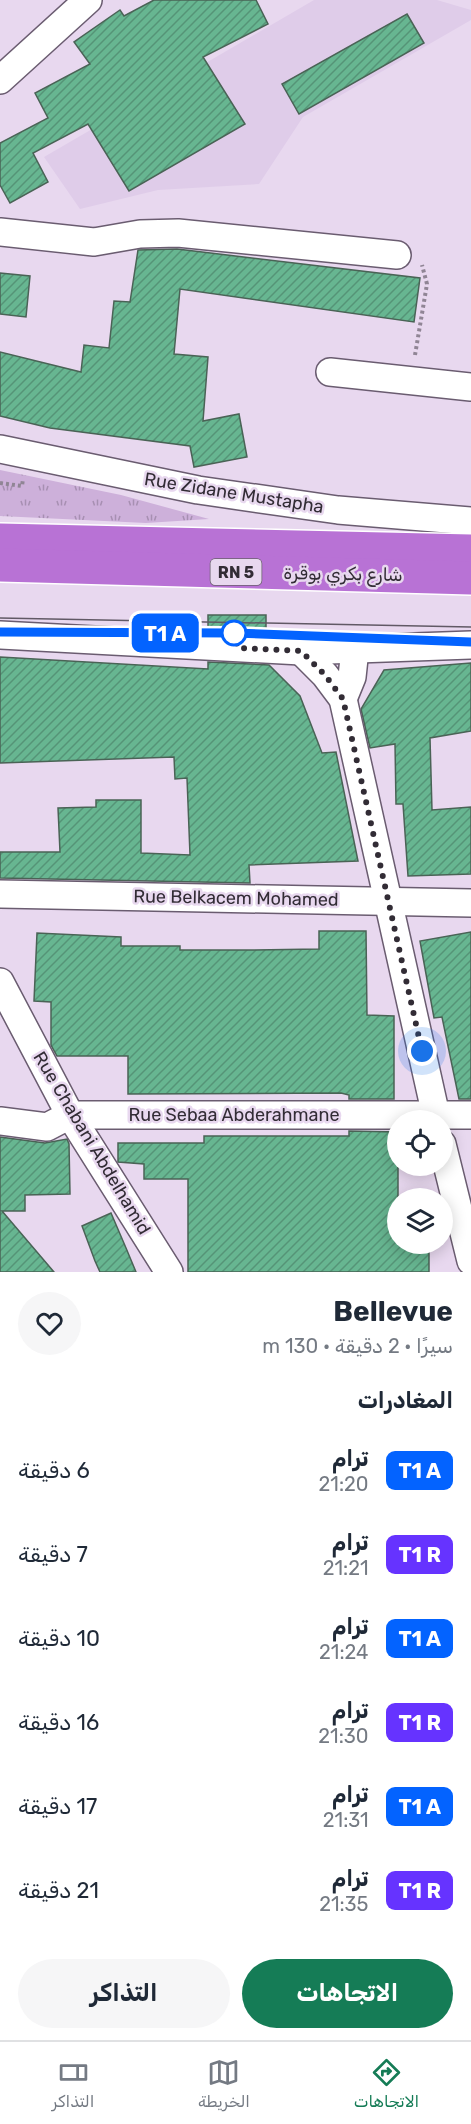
<!DOCTYPE html>
<html lang="ar">
<head>
<meta charset="utf-8">
<style>
  body { margin:0; font-family:Rubik,Vazirmatn,sans-serif; background:#f6f6f7; color:#1f2937; direction:rtl; height:100vh; display:flex; flex-direction:column; font-size:22px; white-space:nowrap }
  * { box-sizing:border-box; margin:0 }
  p { font-size:20px; color:#747a83 }
  .icon { flex:none; width:33px; height:33px; fill:none; stroke:currentColor; stroke-width:2; stroke-linecap:round; stroke-linejoin:round }
  .map { position:relative; height:1272px; overflow:hidden; direction:ltr }
  .side { display:flex; flex-direction:column; background:#fff; flex:1 }
  .side>* { flex:none }
  .badge { padding:0 12px; border-radius:9px; font-size:21px; line-height:39px }
  .fabs { position:absolute; left:387px; top:1110px; display:grid; gap:12px }
  .fabs a { display:grid; place-items:center; width:66px; height:66px; border-radius:50%; background:#fff; box-shadow:0 3px 15px #0003; font-size:30px }
  .you { position:absolute; width:30px; height:30px; margin:-15px; border:4px solid #fff; border-radius:50%; background:#1a73e8; box-shadow:0 0 0 9px #1a73e833 }
  .map>.badge { position:absolute; translate:-50% -50%; box-shadow:0 0 0 3px #fff }
  h2 { padding:0 18px; font-size:22px; line-height:54px }
  .round { display:grid; place-items:center; flex:none; width:63px; height:63px; border-radius:32px; background:#f6f6f7 }
  .headline { display:flex; align-items:center; justify-content:space-between; height:102px; padding:0 18px }
  h1 { font-size:28px; font-weight:700; line-height:45px }
  .button { display:flex; gap:12px; margin-top:auto; padding:12px 18px }
  .button a { flex:1; height:69px; border-radius:36px; background:#157c56; color:#fff; font-size:24px; font-weight:700; line-height:69px; text-align:center }
  .button a+a { background:#f6f6f7; color:#1f2937 }
  ul { padding:0; list-style:none }
  li { display:flex; align-items:center; gap:18px; height:84px; padding:0 18px }
  li div { flex:1 }
  li b { display:block; font-size:22px }
  li em { font-style:normal }
  li .badge { min-width:66px; font-weight:700; text-align:center }
  .dock { display:flex; justify-content:space-around; align-items:center; height:84px; border-top:2px solid #e0e1e3; background:#fff; font-size:16px; color:#747a83 }
  .dock a { display:grid; justify-items:center; gap:3px }
  .dock .active { color:#157c56 }
  .map>svg:first-child { display:block }
  .built { fill:#dfcce9 }
  .grass { fill:url(#grass-tufts) }
  .building { fill:url(#building-hatch); stroke:#4a6356; stroke-width:1.5 }
  .lines { fill:none; stroke-linecap:round; stroke-linejoin:round }
  .minor-casing { stroke:#6a5c70; stroke-width:30 }
  .highway-casing { stroke:#fff; stroke-width:36 }
  .path { stroke:#908595; stroke-width:4; stroke-dasharray:3 3; stroke-linecap:butt }
  .minor { stroke:#fff; stroke-width:27 }
  .highway { stroke:#b872d5; stroke-width:33 }
  .tram { stroke:#615965; stroke-width:1.5 }
  .line-casing { stroke:#fff; stroke-width:14 }
  .line { stroke:#0363ff; stroke-width:9 }
  .walk { stroke:#322c35; stroke-width:6; stroke-dasharray:0 10.8 }
  .stop-dot { fill:#fff; stroke:#0363ff; stroke-width:3 }
  .labels { text-anchor:middle; stroke-width:5; stroke-linejoin:round; paint-order:stroke }
  .shield { fill:#e8d8ef; stroke:#69606d; stroke-width:1.5 }
  .shield-label { font-size:16px; font-weight:bold; fill:#322c35 }
  .street-label { font-size:18px; fill:#322c35; stroke:#e8d8ef }
</style>
</head>
<body>
<div class="map">
<svg width="471" height="1272" viewBox="0 0 471 1272">
  <defs>
    <pattern id="grass-tufts" width="24" height="20" patternUnits="userSpaceOnUse" patternTransform="scale(1.5)"><rect width="24" height="20" fill="#cdb0da"/><path d="M3 7l-1-3M5 7V3M7 7l1-3M15 17l-1-3M17 17v-4M19 17l1-3" fill="none" stroke="#a78fb2"/></pattern>
    <pattern id="building-hatch" width="6" height="6" patternUnits="userSpaceOnUse" patternTransform="scale(1.5)"><rect width="6" height="6" fill="#67b691"/><path d="M-1 1l2-2M0 6l6-6M5 7l2-2" fill="none" stroke="#559477"/></pattern>
  </defs>
  <rect width="100%" height="100%" fill="#e8d8ef"/>
  <!-- built -->
  <polygon class="built" points="314,0 437,0 471,10 471,20 303,117 259,184 158,190 80,209 44,157"/>
  <!-- grass -->
  <polygon class="grass" points="0,470 121,495 209,519 146,523 0,516"/>
  <!-- building -->
  <g class="building">
    <polygon points="154,0 256,0 268,24 203,57 245,124 129,191 88,124 33,153 48,182 10,203 0,185 0,143 48,118 35,93 90,64 74,42 120,10 124,16"/>
    <polygon points="407,14 424,43 299,114 282,84"/>
    <polygon points="177,249 420,278 414,322 180,289 174,354 208,357 203,421 239,414 247,457 194,467 190,446 50,428 0,416 0,352 81,372 84,345 109,348 114,301 130,302 138,250"/>
    <polygon points="0,273 30,276 26,317 0,314"/>
    <polygon points="208,615 266,615 266,633 208,630"/>
    <polygon points="0,657 208,669 208,662 269,665 300,696 322,753 336,752 358,861 249,865 250,883 0,878 0,852 60,852 58,808 96,807 96,800 141,800 141,853 190,855 187,778 175,779 174,757 0,763"/>
    <polygon points="471,663 471,731 430,738 432,810 471,807 471,874 408,876 403,804 396,804 395,744 370,748 361,709 384,670"/>
    <polygon points="319,931 366,931 367,1015 394,1016 394,1099 349,1099 349,1095 341,1093 128,1094 128,1056 57,1056 51,1045 51,1002 34,1001 37,933 121,937 121,946 180,946 180,950 251,950 319,949"/>
    <polygon points="471,932 471,1099 459,1099 442,1017 434,1018 420,941"/>
    <polygon points="349,1131 398,1132 398,1244 429,1244 429,1272 188,1272 188,1179 144,1179 144,1164 118,1162 118,1143 204,1143 204,1136 349,1136"/>
    <polygon points="0,1137 45,1143 67,1139 69,1144 70,1194 25,1195 25,1211 2,1211 54,1272 0,1272"/>
    <polygon points="111,1213 126,1248 136,1272 100,1272 95,1261 82,1226"/>
  </g>
  <g class="lines">
    <!-- minor casing -->
    <g class="minor-casing">
      <g id="minor">
        <polyline points="0,80 88,0"/>
        <polyline points="0,232 94,242 140,234 178,233 397,255"/>
        <polyline points="330,372 471,387"/>
        <polyline points="0,449 198,490 338,510 471,521"/>
        <polyline points="0,635 301,651 471,645"/>
        <polyline points="301,651 325,675 343,699 437,1120"/>
        <polyline points="343,699 352,677 355,649"/>
        <polyline points="0,894 471,903"/>
        <polyline points="0,982 70,1115 169,1272"/>
        <polyline points="0,1121 47,1127 70,1115 471,1115"/>
        <polyline points="442,1144 471,1261"/>
      </g>
    </g>
    <!-- highway casing -->
    <g class="highway-casing">
      <g id="highway">
        <polyline points="0,540 471,551"/>
        <polyline points="0,565 471,578"/>
      </g>
    </g>
    <!-- path -->
    <g class="path">
      <polyline points="415,355 427,284 422,265"/>
      <polyline points="0,483 22,486 23,479"/>
    </g>
    <!-- minor -->
    <use href="#minor" class="minor"/>
    <!-- highway -->
    <use href="#highway" class="highway"/>
    <!-- tram -->
    <g class="tram">
      <polyline points="0,618 471,627"/>
      <polyline points="0,632 234,633 471,642"/>
    </g>
  </g>
  <g class="lines">
    <!-- line casing -->
    <g class="line-casing">
      <polyline id="line" points="0,632 234,633 471,642"/>
    </g>
    <!-- line -->
    <use href="#line" class="line"/>
    <!-- walk -->
    <polyline class="walk" points="234,633 238,648 301,651 325,675 343,699 422,1051"/>
  </g>
  <!-- markers -->
  <circle class="stop-dot" cx="234" cy="633" r="12"/>
  <g class="labels">
    <!-- shield labels -->
    <rect class="shield" x="210.5" y="559" width="51" height="26" rx="4.5"/>
    <g class="shield-label">
      <text x="236" y="578">RN 5</text>
    </g>
    <!-- street labels -->
    <g class="street-label">
      <text transform="translate(234 493) rotate(9)" y="6">Rue Zidane Mustapha</text>
      <text transform="translate(343 574) rotate(1)" y="6">شارع بكري بوقرة</text>
      <text transform="translate(236 898) rotate(1)" y="6">Rue Belkacem Mohamed</text>
      <text x="234" y="1121">Rue Sebaa Abderahmane</text>
      <text transform="translate(92 1143) rotate(59)" y="6">Rue Chabani Abdelhamid</text>
    </g>
  </g>
</svg>
<div class="fabs">
<a><svg class="icon" aria-label="locate" viewBox="0 0 24 24"><circle cx="12" cy="12" r="6"/><path d="M12 2v4M12 18v4M2 12h4M18 12h4"/></svg></a>
<a><svg class="icon" aria-label="layers" viewBox="0 0 24 24"><path d="M12 4l9 5-9 5-9-5zM3 14l9 5 9-5"/></svg></a>
</div>
<div class="you" style="left:422px;top:1051px"></div>
<b class="badge" style="left:165px;top:633px;background:#0363ff;color:#fff">T1 A</b>
</div>
<section class="side">
<div class="headline"><div><h1>Bellevue</h1><p>سيرًا · 2 دقيقة · 130 m</p></div><a class="round"><svg class="icon" aria-label="heart" viewBox="0 0 24 24"><path d="M12 20l-8-8c-3-5 5-10 8-4 3-6 11-1 8 4z"/></svg></a></div>
<h2>المغادرات</h2>
<ul>
<li><span class="badge" style="background:#0363ff;color:#fff">T1 A</span><div><b>ترام</b><p>21:20</p></div><em>6 دقيقة</em></li>
<li><span class="badge" style="background:#63f;color:#fff">T1 R</span><div><b>ترام</b><p>21:21</p></div><em>7 دقيقة</em></li>
<li><span class="badge" style="background:#0363ff;color:#fff">T1 A</span><div><b>ترام</b><p>21:24</p></div><em>10 دقيقة</em></li>
<li><span class="badge" style="background:#63f;color:#fff">T1 R</span><div><b>ترام</b><p>21:30</p></div><em>16 دقيقة</em></li>
<li><span class="badge" style="background:#0363ff;color:#fff">T1 A</span><div><b>ترام</b><p>21:31</p></div><em>17 دقيقة</em></li>
<li><span class="badge" style="background:#63f;color:#fff">T1 R</span><div><b>ترام</b><p>21:35</p></div><em>21 دقيقة</em></li>
</ul>
<div class="button"><a>الاتجاهات</a><a>التذاكر</a></div>
</section>
<nav class="dock">
<a class="active"><svg class="icon" aria-label="directions" viewBox="0 0 24 24"><path d="M12 3l9 9-9 9-9-9zM9 14v-3h6M13 9l2 2-2 2"/></svg>الاتجاهات</a>
<a><svg class="icon" aria-label="map" viewBox="0 0 24 24"><path d="M3 6l6-2 6 2 6-2v14l-6 2-6-2-6 2zM9 4v14M15 6v14"/></svg>الخريطة</a>
<a><svg class="icon" aria-label="tickets" viewBox="0 0 24 24"><path d="M3 7h18v10H3zM15 7v10"/></svg>التذاكر</a>
</nav>
</body>
</html>
